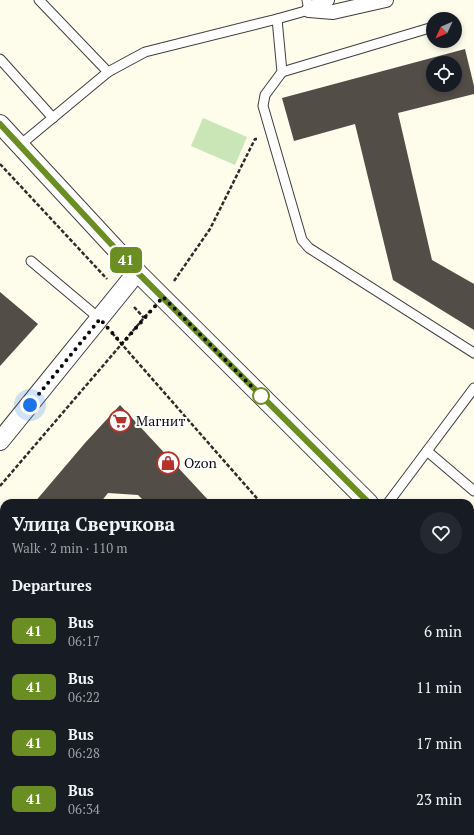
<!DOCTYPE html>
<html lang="en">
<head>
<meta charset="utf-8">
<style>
  body { margin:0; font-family:"PT Serif",serif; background:#242831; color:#f1f3f6; height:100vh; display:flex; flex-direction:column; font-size:15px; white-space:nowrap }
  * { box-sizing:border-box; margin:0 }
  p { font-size:13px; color:#9ea1a6 }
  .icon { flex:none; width:22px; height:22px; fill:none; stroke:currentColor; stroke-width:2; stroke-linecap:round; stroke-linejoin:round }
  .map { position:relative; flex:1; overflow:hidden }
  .panel { position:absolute; left:0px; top:499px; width:474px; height:336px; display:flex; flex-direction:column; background:#171b24; border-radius:12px 12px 0 0; box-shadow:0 2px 6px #0003 }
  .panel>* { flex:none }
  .badge { padding:0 8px; border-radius:6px; font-size:14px; line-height:26px }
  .needle { width:26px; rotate:226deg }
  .controls { position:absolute; left:426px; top:12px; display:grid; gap:8px }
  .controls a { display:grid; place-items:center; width:36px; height:36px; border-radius:50%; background:#171b24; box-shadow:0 2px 6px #0003; font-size:20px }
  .you { position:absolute; width:20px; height:20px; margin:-10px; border:3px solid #fff; border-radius:50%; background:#1a73e8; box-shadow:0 0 0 6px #1a73e833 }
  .map>.badge { position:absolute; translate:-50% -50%; box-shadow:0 0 0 2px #fff }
  h2 { padding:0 12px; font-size:15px; line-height:36px }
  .round { display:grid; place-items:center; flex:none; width:42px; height:42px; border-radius:21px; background:#242831 }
  .head { display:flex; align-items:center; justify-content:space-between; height:68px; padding:0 12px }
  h1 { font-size:19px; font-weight:700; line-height:30px }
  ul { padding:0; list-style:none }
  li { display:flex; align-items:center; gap:12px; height:56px; padding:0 12px }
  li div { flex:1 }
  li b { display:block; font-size:15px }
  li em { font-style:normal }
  li .badge { min-width:44px; font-weight:700; text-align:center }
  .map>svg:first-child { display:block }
  .green { fill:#cae6b6 }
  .building { fill:#534d48; fill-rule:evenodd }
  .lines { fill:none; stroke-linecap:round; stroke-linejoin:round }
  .service-casing { stroke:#3e3e3e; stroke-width:11 }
  .pedestrian-casing { stroke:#3e3e3e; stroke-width:16 }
  .minor-casing { stroke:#3e3e3e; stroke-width:20 }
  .path { stroke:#2d2d2d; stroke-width:2.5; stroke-dasharray:4 2; stroke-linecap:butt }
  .service { stroke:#fff; stroke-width:9 }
  .pedestrian { stroke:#fff; stroke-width:14 }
  .minor { stroke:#fff; stroke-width:18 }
  .line-casing { stroke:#fff; stroke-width:9 }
  .line { stroke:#6b8e23; stroke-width:6 }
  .walk { stroke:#0b0b0b; stroke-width:4; stroke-dasharray:0 7.2 }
  .stop-dot { fill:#fff; stroke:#6b8e23; stroke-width:2 }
  .labels { text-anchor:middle; stroke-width:4; stroke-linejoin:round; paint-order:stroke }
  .poi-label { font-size:14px; fill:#0b0b0b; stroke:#fff; text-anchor:start }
</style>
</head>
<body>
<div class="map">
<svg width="474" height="835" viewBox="0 0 474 835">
  <rect width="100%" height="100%" fill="#fefcea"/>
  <!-- green -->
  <polygon class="green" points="203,118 247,137 235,165 191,146"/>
  <!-- building -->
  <g class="building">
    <path d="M465 49 474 86V94L398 113 432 260 474 284V330L393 280 355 124 294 141 282 98ZM433 63H455V85H433Z"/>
    <polygon points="0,292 38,324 0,366"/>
    <polygon points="120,405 158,446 211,503 146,503 138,495 108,493 100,503 34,503 85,443"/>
  </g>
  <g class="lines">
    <!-- service casing -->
    <g class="service-casing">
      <g id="service">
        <polyline points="39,0 108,72"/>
        <polyline points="277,19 282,72 265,95 263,106 302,240 309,248 474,353"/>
        <polyline points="0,59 53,118"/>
        <polyline points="282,72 433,27"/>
        <polyline points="20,145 108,72 145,52 277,19 309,10 307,0"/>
        <polyline points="31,261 100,319"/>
        <polyline points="427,451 474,491"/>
        <polyline points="388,503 474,388"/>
        <polyline points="470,635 474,631"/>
        <polyline points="4,638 4,640"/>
        <polyline points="0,749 3,749 4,747"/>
        <polyline points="78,831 82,835"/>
        <polyline points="413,831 417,835"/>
        <polyline points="341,835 346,831"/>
      </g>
    </g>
    <!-- pedestrian casing -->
    <g class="pedestrian-casing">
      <polyline id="pedestrian" points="327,0 309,10 333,12 386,0"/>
    </g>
    <!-- minor casing -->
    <g class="minor-casing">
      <g id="minor">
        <polyline points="0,124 137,272 369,503"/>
        <polyline points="0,441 137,272"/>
        <polyline points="470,603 474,607"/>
      </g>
    </g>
    <!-- path -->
    <g class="path">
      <polyline points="0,164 107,279"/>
      <polyline points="174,281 210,229 255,139 257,139"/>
      <polyline points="134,307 144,318"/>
      <polyline points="112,333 261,503"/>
      <polyline points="0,486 149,312"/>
      <polyline points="470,742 474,747"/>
      <polyline points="0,792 4,796"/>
      <polyline points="36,831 40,835"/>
    </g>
    <!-- service -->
    <use href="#service" class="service"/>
    <!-- pedestrian -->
    <use href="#pedestrian" class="pedestrian"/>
    <!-- minor -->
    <use href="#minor" class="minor"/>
  </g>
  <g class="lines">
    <!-- line casing -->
    <g class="line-casing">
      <polyline id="line" points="0,124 137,272 369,503"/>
    </g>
    <!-- line -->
    <use href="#line" class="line"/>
    <!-- walk -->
    <polyline class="walk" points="30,405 100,319 122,344 163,297 261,396"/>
  </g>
  <!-- icons -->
  <defs>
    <g id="supermarket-ring" transform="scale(1.15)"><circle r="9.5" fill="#fff" stroke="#b53129" stroke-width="1.5"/><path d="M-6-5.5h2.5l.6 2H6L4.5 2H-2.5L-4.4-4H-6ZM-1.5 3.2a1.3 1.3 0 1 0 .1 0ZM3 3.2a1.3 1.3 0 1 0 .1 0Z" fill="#b53129"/></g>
    <g id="shop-ring" transform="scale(1.15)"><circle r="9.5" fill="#fff" stroke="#b53129" stroke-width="1.5"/><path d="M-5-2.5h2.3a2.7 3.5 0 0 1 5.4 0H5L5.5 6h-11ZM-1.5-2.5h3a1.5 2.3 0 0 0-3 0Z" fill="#b53129"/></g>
  </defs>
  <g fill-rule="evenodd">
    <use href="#supermarket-ring" x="120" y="421"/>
    <use href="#shop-ring" x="168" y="463"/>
  </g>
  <!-- markers -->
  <circle class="stop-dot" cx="261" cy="396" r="8"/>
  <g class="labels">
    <!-- poi labels -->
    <g class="poi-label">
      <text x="136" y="426">Магнит</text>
      <text x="184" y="468">Ozon</text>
    </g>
  </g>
</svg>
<div class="controls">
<a><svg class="needle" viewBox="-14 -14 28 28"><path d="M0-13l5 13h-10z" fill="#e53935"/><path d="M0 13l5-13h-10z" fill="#9ea1a6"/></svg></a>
<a><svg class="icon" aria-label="locate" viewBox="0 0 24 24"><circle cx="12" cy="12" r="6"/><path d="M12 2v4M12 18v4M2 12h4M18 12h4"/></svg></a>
</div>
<div class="you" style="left:30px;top:405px"></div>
<b class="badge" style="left:126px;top:260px;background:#6b8e23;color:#fff">41</b>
<section class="panel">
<div class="head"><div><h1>Улица Сверчкова</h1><p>Walk · 2 min · 110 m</p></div><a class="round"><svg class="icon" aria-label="heart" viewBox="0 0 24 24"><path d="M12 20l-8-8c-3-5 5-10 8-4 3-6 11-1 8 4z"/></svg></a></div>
<h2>Departures</h2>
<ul>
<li><span class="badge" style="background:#6b8e23;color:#fff">41</span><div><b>Bus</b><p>06:17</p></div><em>6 min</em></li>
<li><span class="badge" style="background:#6b8e23;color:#fff">41</span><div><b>Bus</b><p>06:22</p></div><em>11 min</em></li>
<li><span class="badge" style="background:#6b8e23;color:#fff">41</span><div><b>Bus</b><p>06:28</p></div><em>17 min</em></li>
<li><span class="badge" style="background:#6b8e23;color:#fff">41</span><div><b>Bus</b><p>06:34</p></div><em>23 min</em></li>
</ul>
</section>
</div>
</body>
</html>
